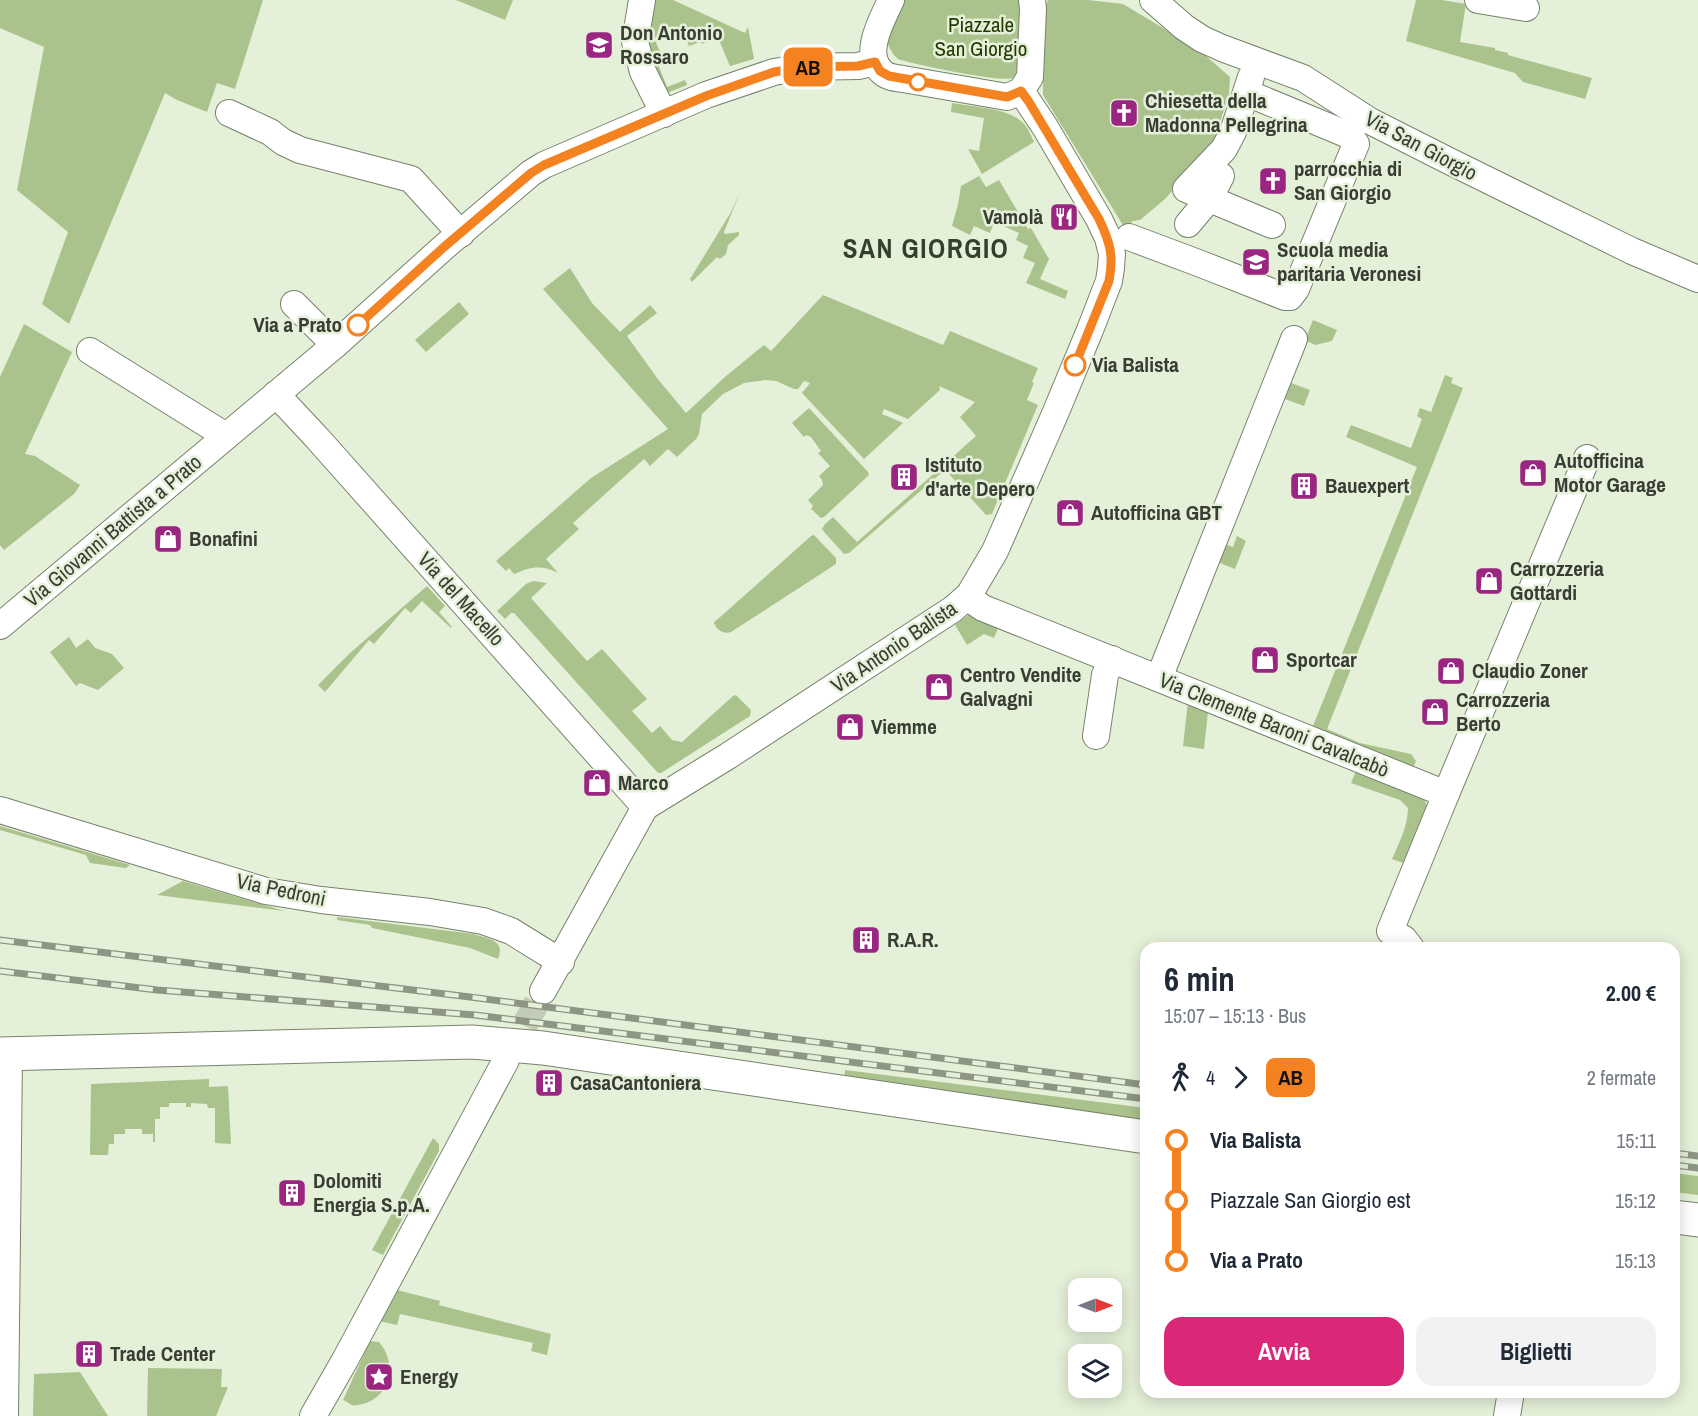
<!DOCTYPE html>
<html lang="it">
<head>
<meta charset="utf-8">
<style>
  body { margin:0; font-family:"Archivo Narrow",sans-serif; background:#f2f2f3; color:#1f2937; height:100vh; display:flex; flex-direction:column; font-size:22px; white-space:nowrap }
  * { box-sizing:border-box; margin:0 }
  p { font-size:20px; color:#747a83 }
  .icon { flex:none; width:33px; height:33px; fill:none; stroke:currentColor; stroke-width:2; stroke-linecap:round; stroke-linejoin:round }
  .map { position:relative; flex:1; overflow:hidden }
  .details { position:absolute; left:1140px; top:942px; width:540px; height:456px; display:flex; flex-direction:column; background:#fff; border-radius:18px; box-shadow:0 3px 15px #0003 }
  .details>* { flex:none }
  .badge { padding:0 12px; border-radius:9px; font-size:21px; line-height:39px }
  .needle { width:39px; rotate:90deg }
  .controls { position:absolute; left:1068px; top:1278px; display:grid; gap:12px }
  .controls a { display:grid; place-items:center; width:54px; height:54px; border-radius:12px; background:#fff; box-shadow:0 3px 15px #0003; font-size:30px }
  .map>.badge { position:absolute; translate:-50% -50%; box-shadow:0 0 0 3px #fff }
  .legs { display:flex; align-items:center; gap:9px; height:66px; padding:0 24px; font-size:20px }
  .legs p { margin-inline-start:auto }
  .headline { display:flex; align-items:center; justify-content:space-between; height:102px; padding:0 24px }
  h1 { font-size:33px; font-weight:800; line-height:45px }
  .primary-button { display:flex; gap:12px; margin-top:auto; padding:12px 24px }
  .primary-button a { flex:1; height:69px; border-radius:18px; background:#db2777; color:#fff; font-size:24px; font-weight:800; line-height:69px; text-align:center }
  .primary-button a+a { background:#f2f2f3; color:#1f2937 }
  ul { padding:0 24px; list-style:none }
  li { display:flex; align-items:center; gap:21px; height:60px; font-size:22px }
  li i { display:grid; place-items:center; width:9px; height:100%; margin:0 8px; background:currentColor }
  li i::after { content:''; width:15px; height:15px; margin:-8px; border:4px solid; border-radius:50%; background:#fff }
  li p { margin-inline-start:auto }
  li:first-child i { background:linear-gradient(#0000 50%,currentColor 0) }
  li:last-child i { background:linear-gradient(currentColor 50%,#0000 0) }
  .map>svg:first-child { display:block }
  .green { fill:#aac38c }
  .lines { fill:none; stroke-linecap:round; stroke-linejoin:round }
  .minor-tunnel { stroke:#c3ccb7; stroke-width:26; stroke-dasharray:26 13; stroke-linecap:butt }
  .minor-casing { stroke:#77826c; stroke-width:28 }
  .major-casing { stroke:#77826c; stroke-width:35 }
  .minor { stroke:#fff; stroke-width:26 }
  .major { stroke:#fff; stroke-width:33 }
  .rail-casing { stroke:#8d9584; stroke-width:7 }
  .rail { stroke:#e5f0d8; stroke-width:4.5; stroke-dasharray:14; stroke-linecap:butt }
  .line-1-casing { stroke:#fff; stroke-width:14 }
  .line-1 { stroke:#f58220; stroke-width:9 }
  .stop-1-dot { fill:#fff; stroke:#f58220; stroke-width:3 }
  .labels { text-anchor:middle; stroke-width:5; stroke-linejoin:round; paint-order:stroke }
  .park-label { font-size:21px; fill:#253a00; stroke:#e5f0d8 }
  .poi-label { font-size:21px; font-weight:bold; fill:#393e34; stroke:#e5f0d8; text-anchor:start }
  .street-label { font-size:21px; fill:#393e34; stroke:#e5f0d8 }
  .stop-label { font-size:21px; font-weight:bold; fill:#393e34; stroke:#e5f0d8; text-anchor:end }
  .district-label { font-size:27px; font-weight:bold; letter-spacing:1.5px; fill:#363f2b; stroke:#e5f0d8 }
</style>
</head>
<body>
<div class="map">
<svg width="1698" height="1416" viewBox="0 0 1698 1416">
  <rect width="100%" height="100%" fill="#e5f0d8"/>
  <!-- green -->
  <g class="green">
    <polygon points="0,0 263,0 235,89 217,83 207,112 177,100 165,93 69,324 42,304 68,232 17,190 44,47 0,28"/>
    <polygon points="456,0 513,0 505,20"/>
    <polygon points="650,0 673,0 745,33 748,27 754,59 730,66 718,38 702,44 700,42 689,46 682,28 654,38 662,56 656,59 667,87 685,80 687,85 667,93 647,56"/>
    <path d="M904 0H1021L1018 65C1017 70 1016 75 1012 78 1004 83 911 64 898 59L893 54 887 43Z"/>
    <polygon points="1048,0 1088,0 1123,4 1198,49 1230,77 1229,94 1213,144 1165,199 1140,220 1133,221 1124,227 1043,95 1043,12"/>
    <polygon points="1416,0 1442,0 1466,4 1460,42 1495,48 1495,50 1508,53 1508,55 1592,78 1585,99 1523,82 1515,73 1406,41"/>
    <path d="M952 103C973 107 1012 108 1025 125 1029 130 1031 136 1034 142L982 174 968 149 979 151 984 118 951 112Z"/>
    <polygon points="979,176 986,187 999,180 1028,229 1031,228 1049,259 1040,279 1068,291 1065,299 1026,283 1035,263 1023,258 1028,246 1016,240 1019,233 994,222 990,233 974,226 970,235 952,226 958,204 961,186"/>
    <polygon points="741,190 724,232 725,234 739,232 739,235 728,245 726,254 720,259 717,257 692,282 690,279 731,212"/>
    <path d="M570 268 592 303 620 332 650 305 657 313 627 336 657 378 686 413 726 376 764 345 771 351 823 295 943 345 950 331 1038 368 1032 382 1034 383 1027 400 1038 405 992 514 986 515 949 474 947 473 940 474 849 553 844 554 825 533 822 529 825 524 833 517 857 542 976 436 960 417 975 402 939 386 940 390 908 419 884 409 882 414 903 423 864 459 802 393 810 383 804 381 798 389H794L776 381 765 380 744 383 723 394 702 414 699 434 696 439 677 457 668 449 650 466 644 459 573 523 579 529 546 559 558 573C541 564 530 567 514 574L509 568 506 571 496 561 591 478 668 429 543 289Z"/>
    <polygon points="459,302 469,314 426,352 415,340"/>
    <polygon points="1313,320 1337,330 1332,341 1315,345 1305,340"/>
    <polygon points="24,324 72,352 25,454 35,456 80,485 74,494 4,550 0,545 0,377"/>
    <polygon points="1445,375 1453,378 1451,383 1463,388 1327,729 1360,743 1411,754 1416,761 1413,769 1311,731 1417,467 1346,437 1351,425 1411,448 1422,419 1417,416 1420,408 1431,412"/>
    <polygon points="1291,383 1310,390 1304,406 1285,399"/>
    <polygon points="809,408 868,472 869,475 824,517 821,518 811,509 813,506 808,500 823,485 822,480 819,476 830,466 818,453 821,451 811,437 806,435 804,437 792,423"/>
    <path d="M814 535 836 558V564L731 632C724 635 715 629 714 622L719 618 811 536Z"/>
    <polygon points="1237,536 1246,541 1235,569 1215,561 1222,543 1233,547"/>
    <polygon points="533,581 547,583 531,598 587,661 602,649 647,699 632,711 652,733 660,726 672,740 682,742 733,696 736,695 751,710 750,716 661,773 658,773 514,613 511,613 505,619 497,611 526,584"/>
    <polygon points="427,586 445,606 439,612 452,627 451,628 422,601 411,613 405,608 374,644 369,640 325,692 318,685 349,654"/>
    <polygon points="970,614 999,626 994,638 984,634 967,645 955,625"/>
    <polygon points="69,637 76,648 88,639 95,648 112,654 124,668 98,690 80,683 76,686 50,652"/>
    <polygon points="1188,701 1206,710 1208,712 1204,749 1183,746"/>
    <path d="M1357 768 1424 799 1427 806 1426 813 1406 864 1392 859C1399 843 1408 826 1408 808L1400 800 1351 783Z"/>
    <polygon points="0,826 130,865 126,868 90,863 86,855 0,830"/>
    <polygon points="183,881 285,911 157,895"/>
    <path d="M337 917 474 934C488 939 506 940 498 959L470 948 372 928 370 925 337 920Z"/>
    <polygon points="845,1070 1146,1108 1146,1125 844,1080"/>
    <polygon points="209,1079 209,1087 228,1086 231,1144 215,1143 215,1108 208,1108 207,1104 191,1103 191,1107 186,1107 186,1103 169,1103 169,1107 160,1107 160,1119 155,1119 155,1142 153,1142 153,1134 142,1134 142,1129 125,1129 125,1134 114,1134 114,1144 109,1144 108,1155 90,1155 91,1084"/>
    <polygon points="433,1138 439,1144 439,1151 383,1255 372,1250"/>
    <polygon points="1674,1173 1698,1176 1698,1195 1674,1192"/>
    <polygon points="393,1289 440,1301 439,1305 551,1334 547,1355 531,1351 533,1343 400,1314 397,1325 379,1321"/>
    <path d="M370 1341 379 1342C396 1361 393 1393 366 1403 362 1404 356 1406 352 1405 349 1404 346 1401 343 1400Z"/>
    <polygon points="148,1368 222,1369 221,1387 228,1387 216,1416 147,1416"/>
    <polygon points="80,1372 108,1416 33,1416 34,1374"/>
  </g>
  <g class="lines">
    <!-- minor-tunnel -->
    <polyline class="minor-tunnel" points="506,1060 543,991"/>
    <!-- minor casing -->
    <g class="minor-casing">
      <g id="minor">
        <polyline points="642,0 635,42 643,72 664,114"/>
        <path d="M891 0C883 18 862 53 881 71 886 77 895 78 903 79L1007 97 1021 91 1030 77 1033 9 1032 0"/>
        <polyline points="1153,0 1184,27 1202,39 1222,48 1303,78 1370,121 1449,161 1632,251 1698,279"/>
        <polyline points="1478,0 1526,8"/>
        <polyline points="1251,77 1233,132 1224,149 1186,189 1272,225"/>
        <polyline points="229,113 270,132 283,142 300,150 411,179 461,234"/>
        <polyline points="1188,224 1209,199 1221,176"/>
        <polyline points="1129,237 1201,264 1285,297 1290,297 1296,289 1356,144 1351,136 1247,93"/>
        <polyline points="294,304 335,345"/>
        <polyline points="90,351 226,436"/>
        <polyline points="276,394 318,439 645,807"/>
        <polyline points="969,595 974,602 983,608 1446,794 1390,931 1404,939 1411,948"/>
        <polyline points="0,626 335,345 444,247 531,173 544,165 706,95 774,72 804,67 858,66 875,62"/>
        <polyline points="1159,678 1294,339"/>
        <polyline points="1096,736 1105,675 1112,659"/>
        <polyline points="1446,794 1587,458"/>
        <polyline points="0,810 266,891 321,900 430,912 483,921 511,931 561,962"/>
        <polyline points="543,991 645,807 728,756 953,609 969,595 995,551 1055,414 1090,330 1109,281 1111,268 1112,254 1108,238 1099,219 1045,127 1021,91"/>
        <polyline points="5,1416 9,1054"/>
        <polyline points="313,1416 345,1360 506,1060"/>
        <polyline points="1507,1416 1511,1392"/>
      </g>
    </g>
    <!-- major casing -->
    <g class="major-casing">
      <g id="major">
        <polyline points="0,1054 472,1042 543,1048 1146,1137"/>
        <polyline points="1674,1217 1698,1220"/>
      </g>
    </g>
    <!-- minor -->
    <use href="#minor" class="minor"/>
    <!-- major -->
    <use href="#major" class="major"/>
    <!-- rail casing -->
    <g class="rail-casing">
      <g id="rail">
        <polyline points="0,940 470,997 1146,1085"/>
        <polyline points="0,971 157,990 475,1015 1146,1099"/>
        <polyline points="1674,1153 1698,1156"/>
        <polyline points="1674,1165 1698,1168"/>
      </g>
    </g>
    <!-- rail -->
    <use href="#rail" class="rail"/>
  </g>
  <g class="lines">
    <!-- line-1 casing -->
    <g class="line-1-casing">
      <path id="line-1" d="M358 325 444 247 531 173 544 165 706 96 774 72 804 67 858 66 875 62 880 71 889 76 1007 97 1021 91 1029 102 1099 219C1110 242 1114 256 1109 281L1075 365"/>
    </g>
    <!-- line-1 -->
    <use href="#line-1" class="line-1"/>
  </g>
  <!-- icons -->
  <defs>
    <g id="school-square" transform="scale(1.5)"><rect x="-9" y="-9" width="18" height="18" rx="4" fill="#9a2681" stroke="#e5f0d8"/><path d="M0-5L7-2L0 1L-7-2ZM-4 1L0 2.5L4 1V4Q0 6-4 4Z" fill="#fff"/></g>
    <g id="church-square" transform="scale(1.5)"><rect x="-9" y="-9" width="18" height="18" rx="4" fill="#9a2681" stroke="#e5f0d8"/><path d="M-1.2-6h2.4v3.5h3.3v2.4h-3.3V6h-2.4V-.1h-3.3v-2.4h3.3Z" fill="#fff"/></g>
    <g id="restaurant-square" transform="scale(1.5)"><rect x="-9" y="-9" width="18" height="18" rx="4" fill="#9a2681" stroke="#e5f0d8"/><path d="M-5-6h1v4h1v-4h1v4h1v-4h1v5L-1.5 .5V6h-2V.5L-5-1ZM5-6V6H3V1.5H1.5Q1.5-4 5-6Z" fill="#fff"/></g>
    <g id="shop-square" transform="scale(1.5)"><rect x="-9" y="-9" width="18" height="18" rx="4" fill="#9a2681" stroke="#e5f0d8"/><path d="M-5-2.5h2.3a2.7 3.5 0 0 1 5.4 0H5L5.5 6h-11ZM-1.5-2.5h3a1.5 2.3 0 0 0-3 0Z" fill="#fff"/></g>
    <g id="building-square" transform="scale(1.5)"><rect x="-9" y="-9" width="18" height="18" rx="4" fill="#9a2681" stroke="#e5f0d8"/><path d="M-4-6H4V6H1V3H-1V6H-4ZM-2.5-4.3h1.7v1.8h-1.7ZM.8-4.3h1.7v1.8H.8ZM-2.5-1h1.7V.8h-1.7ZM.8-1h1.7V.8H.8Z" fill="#fff"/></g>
    <g id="sight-square" transform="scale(1.5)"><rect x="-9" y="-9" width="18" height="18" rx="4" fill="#9a2681" stroke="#e5f0d8"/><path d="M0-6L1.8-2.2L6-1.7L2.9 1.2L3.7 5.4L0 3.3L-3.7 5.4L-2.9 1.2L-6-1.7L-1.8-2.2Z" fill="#fff"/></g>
  </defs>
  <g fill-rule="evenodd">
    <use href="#school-square" x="599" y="45"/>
    <use href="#church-square" x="1124" y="113"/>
    <use href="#church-square" x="1273" y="181"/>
    <use href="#restaurant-square" x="1064" y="217"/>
    <use href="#school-square" x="1256" y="262"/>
    <use href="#shop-square" x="1533" y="473"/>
    <use href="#building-square" x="904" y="477"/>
    <use href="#building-square" x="1304" y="486"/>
    <use href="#shop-square" x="1070" y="513"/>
    <use href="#shop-square" x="168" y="539"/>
    <use href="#shop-square" x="1489" y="581"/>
    <use href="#shop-square" x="1265" y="660"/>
    <use href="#shop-square" x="1451" y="671"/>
    <use href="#shop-square" x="939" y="687"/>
    <use href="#shop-square" x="1435" y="712"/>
    <use href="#shop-square" x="850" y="727"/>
    <use href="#shop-square" x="597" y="783"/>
    <use href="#building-square" x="866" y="940"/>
    <use href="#building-square" x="549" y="1083"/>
    <use href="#building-square" x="292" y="1193"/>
    <use href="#building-square" x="89" y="1354"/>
    <use href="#sight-square" x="379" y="1377"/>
  </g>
  <!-- markers -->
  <g class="stop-1-dot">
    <circle cx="918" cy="82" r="8"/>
    <circle cx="358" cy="325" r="10"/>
    <circle cx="1075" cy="365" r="10"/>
  </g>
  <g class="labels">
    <!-- park labels -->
    <g class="park-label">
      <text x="981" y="32">Piazzale<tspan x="981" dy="24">San Giorgio</tspan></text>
    </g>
    <!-- poi labels -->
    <g class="poi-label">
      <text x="620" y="40">Don Antonio<tspan x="620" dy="24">Rossaro</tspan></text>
      <text x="1145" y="108">Chiesetta della<tspan x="1145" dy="24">Madonna Pellegrina</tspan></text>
      <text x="1294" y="176">parrocchia di<tspan x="1294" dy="24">San Giorgio</tspan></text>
      <text x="1043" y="224" text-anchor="end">Vamolà</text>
      <text x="1277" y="257">Scuola media<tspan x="1277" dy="24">paritaria Veronesi</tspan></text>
      <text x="1554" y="468">Autofficina<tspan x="1554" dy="24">Motor Garage</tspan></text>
      <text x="925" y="472">Istituto<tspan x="925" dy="24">d'arte Depero</tspan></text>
      <text x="1325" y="493">Bauexpert</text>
      <text x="1091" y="520">Autofficina GBT</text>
      <text x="189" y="546">Bonafini</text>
      <text x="1510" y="576">Carrozzeria<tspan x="1510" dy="24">Gottardi</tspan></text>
      <text x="1286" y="667">Sportcar</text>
      <text x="1472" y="678">Claudio Zoner</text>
      <text x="960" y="682">Centro Vendite<tspan x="960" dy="24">Galvagni</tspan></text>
      <text x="1456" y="707">Carrozzeria<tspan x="1456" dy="24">Berto</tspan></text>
      <text x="871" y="734">Viemme</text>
      <text x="618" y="790">Marco</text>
      <text x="887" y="947">R.A.R.</text>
      <text x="570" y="1090">CasaCantoniera</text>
      <text x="313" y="1188">Dolomiti<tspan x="313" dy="24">Energia S.p.A.</tspan></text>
      <text x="110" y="1361">Trade Center</text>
      <text x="400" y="1384">Energy</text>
    </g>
    <!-- street labels -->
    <g class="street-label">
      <text transform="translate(1421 146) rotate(28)" y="7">Via San Giorgio</text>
      <text transform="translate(113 531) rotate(-40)" y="7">Via Giovanni Battista a Prato</text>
      <text transform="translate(461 599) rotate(48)" y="7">Via del Macello</text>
      <text transform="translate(894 647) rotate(-34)" y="7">Via Antonio Balista</text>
      <text transform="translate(1274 725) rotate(22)" y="7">Via Clemente Baroni Cavalcabò</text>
      <text transform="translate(281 890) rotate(12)" y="7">Via Pedroni</text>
    </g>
    <!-- stop labels -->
    <g class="stop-label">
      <text x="342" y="332">Via a Prato</text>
      <text x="1092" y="372" text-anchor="start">Via Balista</text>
    </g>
    <!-- district labels -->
    <g class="district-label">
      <text x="926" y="258">SAN GIORGIO</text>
    </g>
  </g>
</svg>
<div class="controls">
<a><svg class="needle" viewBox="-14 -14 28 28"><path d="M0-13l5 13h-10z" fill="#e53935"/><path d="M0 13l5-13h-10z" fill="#747a83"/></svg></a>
<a><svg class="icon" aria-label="layers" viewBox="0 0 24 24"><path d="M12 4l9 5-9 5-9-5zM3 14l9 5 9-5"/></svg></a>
</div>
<b class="badge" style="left:808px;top:67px;background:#f58220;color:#111">AB</b>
<section class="details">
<div class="headline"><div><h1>6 min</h1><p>15:07 – 15:13 · Bus</p></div><b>2.00 €</b></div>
<div class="legs"><svg class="icon" aria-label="walk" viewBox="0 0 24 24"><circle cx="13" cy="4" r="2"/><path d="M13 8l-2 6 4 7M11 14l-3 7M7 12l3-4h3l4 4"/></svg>4<svg class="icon" aria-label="forward" viewBox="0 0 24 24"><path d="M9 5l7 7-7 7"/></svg><b class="badge" style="background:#f58220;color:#111">AB</b><p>2 fermate</p></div>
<ul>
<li><i style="color:#f58220"></i><b>Via Balista</b><p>15:11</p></li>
<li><i style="color:#f58220"></i><span>Piazzale San Giorgio est</span><p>15:12</p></li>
<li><i style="color:#f58220"></i><b>Via a Prato</b><p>15:13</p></li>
</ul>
<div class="primary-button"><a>Avvia</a><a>Biglietti</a></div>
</section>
</div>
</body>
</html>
